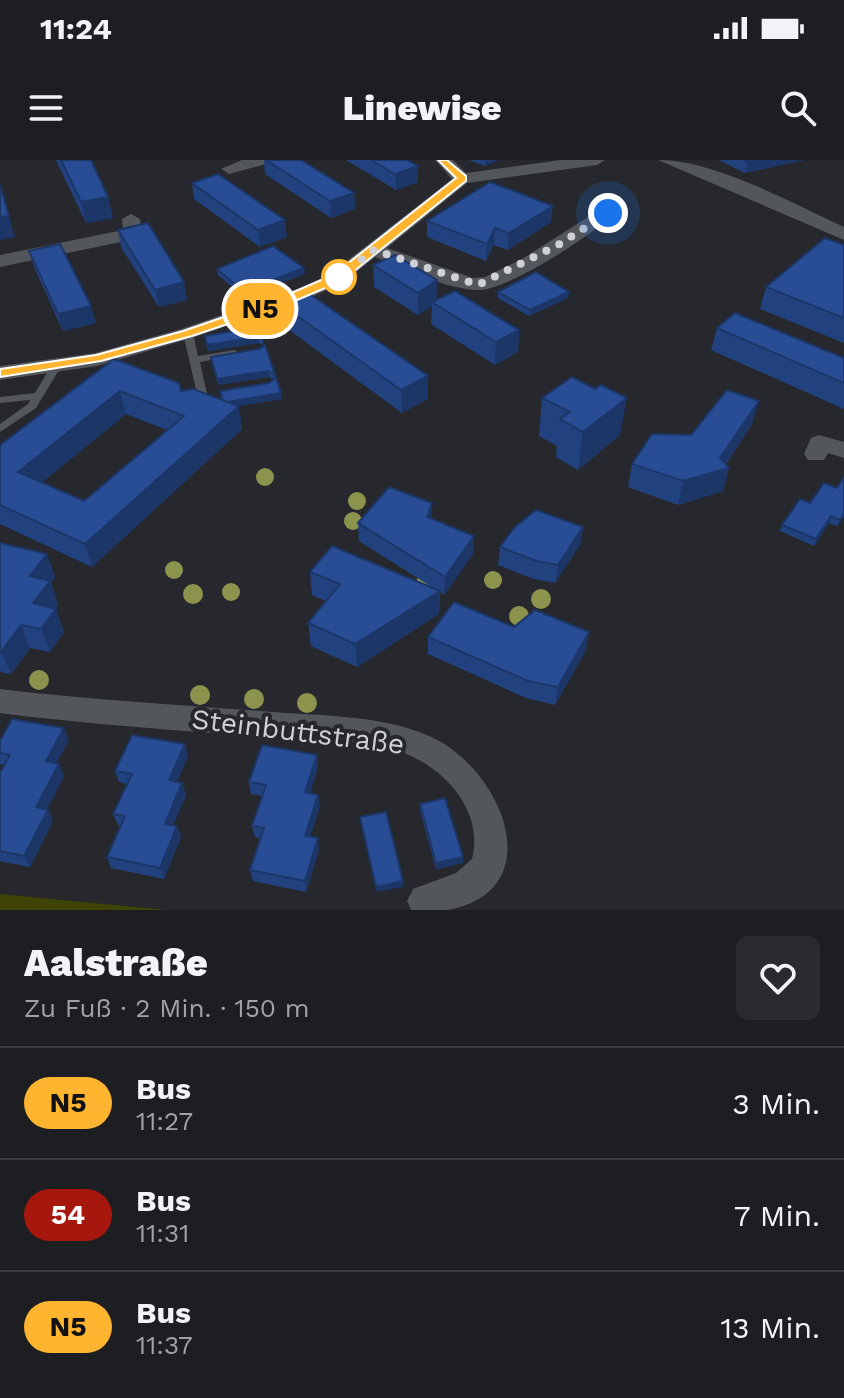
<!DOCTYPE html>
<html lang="de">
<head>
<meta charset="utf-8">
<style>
  body { margin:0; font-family:"Work Sans",sans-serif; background:#292b2f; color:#f1f3f6; height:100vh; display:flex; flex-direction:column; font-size:30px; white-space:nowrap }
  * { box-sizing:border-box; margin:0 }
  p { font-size:26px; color:#a0a2a5 }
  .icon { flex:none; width:44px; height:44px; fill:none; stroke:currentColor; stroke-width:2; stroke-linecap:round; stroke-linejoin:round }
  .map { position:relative; height:750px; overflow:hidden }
  .panel { display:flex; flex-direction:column; background:#1c1e22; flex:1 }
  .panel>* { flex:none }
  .badge { padding:0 16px; border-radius:26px; font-size:28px; line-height:52px }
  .you { position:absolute; width:40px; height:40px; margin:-20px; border:6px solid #fff; border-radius:50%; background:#1a73e8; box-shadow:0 0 0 12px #1a73e833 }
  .map>.badge { position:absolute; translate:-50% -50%; box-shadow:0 0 0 4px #fff }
  .round { display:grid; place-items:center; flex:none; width:84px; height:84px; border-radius:12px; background:#292b2f }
  .headline { display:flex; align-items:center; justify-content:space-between; height:136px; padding:0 24px }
  h1 { font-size:38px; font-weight:800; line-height:60px }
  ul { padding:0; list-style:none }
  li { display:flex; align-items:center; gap:24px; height:112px; padding:0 24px; border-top:2px solid #3a3c40 }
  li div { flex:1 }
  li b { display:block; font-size:30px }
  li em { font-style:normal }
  li .badge { min-width:88px; font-weight:700; text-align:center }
  .status { display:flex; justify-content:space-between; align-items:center; height:56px; padding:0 40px; background:#1c1e22; direction:ltr }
  .status svg { height:22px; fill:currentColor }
  header { display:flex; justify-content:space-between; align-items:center; height:104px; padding:0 24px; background:#1c1e22; font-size:36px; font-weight:800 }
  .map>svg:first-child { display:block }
  .green { fill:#3e4306 }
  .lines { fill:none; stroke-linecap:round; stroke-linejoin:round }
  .service { fill:#53565b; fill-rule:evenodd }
  .minor { fill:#53565b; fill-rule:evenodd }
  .tree { fill:#8b934d }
  .wall { fill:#22427f; fill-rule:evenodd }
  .shaded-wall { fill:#1c3668 }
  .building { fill:#284d94; stroke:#1c3668; stroke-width:2; fill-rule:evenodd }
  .line { fill:#ffb530; stroke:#fff; stroke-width:2 }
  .walk { stroke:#d0d1d4; stroke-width:8; stroke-dasharray:0 14.4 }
  .stop-dot { fill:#fff; stroke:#ffb530; stroke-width:4 }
  .labels { text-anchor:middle; stroke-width:8; stroke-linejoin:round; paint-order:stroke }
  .near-street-label { font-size:28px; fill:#d0d1d4; stroke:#26282d }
</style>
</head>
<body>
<div class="status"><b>11:24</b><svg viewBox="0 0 49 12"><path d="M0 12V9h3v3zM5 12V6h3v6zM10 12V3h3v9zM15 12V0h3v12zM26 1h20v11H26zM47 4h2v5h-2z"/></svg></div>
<header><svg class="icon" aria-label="menu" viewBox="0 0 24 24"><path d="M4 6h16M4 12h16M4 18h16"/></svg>Linewise<svg class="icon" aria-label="search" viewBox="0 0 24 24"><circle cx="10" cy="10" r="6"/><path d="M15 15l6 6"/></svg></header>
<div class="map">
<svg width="844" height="750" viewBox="0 0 844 750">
  <rect width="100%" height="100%" fill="#26282d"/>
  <!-- green -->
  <polygon class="green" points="0,734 167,750 0,750"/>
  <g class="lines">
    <!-- service -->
    <g class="service">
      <polygon points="188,170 193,173 198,196 234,190 239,193 234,196 200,202 207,234 198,247 194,248 189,245 197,234 183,173"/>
      <polygon points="57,202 62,205 36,248 0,272 0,264 28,244 30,240 0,243 0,237 35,233 53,203"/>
    </g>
    <!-- minor -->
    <g class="minor">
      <polygon points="242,0 268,0 266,4 229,14 221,9"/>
      <path d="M435 0H453L466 13 561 0H605L597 5 467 23 387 88 473 118 485 117 522 99 585 59 610 39H622L625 43C606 67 506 133 476 130 443 128 407 109 375 97L344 122 314 136 195 177 97 206 0 220V206L95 193 181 169 300 128 330 114 452 19Z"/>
      <path d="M658 0C715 0 792 43 844 67V80Z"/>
      <polygon points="131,54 140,59 142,74 140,78 0,107 0,95 123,70 122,59"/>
      <polygon points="819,275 844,282 844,298 828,293 824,300 808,300 804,294 811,278"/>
      <path d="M0 529C91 540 182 545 273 552 324 556 381 555 429 576 500 606 554 729 448 750 437 750 423 750 411 750L407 741 413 729 456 713 472 699C484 653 447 610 406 594 368 579 320 582 280 578 186 571 93 565 0 553Z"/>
    </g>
  </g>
  <!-- trees -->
  <g class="tree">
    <circle cx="265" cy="317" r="9"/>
    <circle cx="357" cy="341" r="9"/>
    <circle cx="353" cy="361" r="9"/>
    <circle cx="174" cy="410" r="9"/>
    <circle cx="493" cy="420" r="9"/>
    <circle cx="425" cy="423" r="9"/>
    <circle cx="231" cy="432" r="9"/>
    <circle cx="193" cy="434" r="10"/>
    <circle cx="541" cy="439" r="10"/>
    <circle cx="519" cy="456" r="10"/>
    <circle cx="39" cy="520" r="10"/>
    <circle cx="200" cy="535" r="10"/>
    <circle cx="254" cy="539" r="10"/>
    <circle cx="307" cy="543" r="10"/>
  </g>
  <!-- wall -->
  <g class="wall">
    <polygon points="56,0 91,0 108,37 113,58 86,63"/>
    <polygon points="264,0 301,0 354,33 355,49 331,58 265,14"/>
    <polygon points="346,0 407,0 418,6 418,22 396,30"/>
    <polygon points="469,0 498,0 485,6"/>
    <polygon points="719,0 804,0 745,13"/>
    <polygon points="192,23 287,77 260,87 194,39"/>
    <polygon points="427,61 551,62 508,90 494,85 486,101 427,77"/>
    <polygon points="118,70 187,140 159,147 121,87"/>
    <polygon points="844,85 844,183 760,149 766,127"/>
    <polygon points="29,91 96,163 63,171 34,107"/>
    <polygon points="373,105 437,140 519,170 518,192 495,205 431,164 432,146 418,155 374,127"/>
    <polygon points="217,109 305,114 244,137 218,115"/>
    <polygon points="498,132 569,132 568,138 529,156 498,138"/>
    <polygon points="282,145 428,216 428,239 402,253 285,167"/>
    <path d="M259 167 264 186 281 233 282 239 238 246 242 269 92 407 0 364V285L114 199 181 231 222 240 220 231 269 223 273 219 269 217 218 225 211 197 259 189 264 186 259 183 208 191 205 176ZM126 254 167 270 84 341 42 322Z"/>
    <polygon points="717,168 844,198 844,249 711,190"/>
    <polygon points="595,229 620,275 578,310 556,297 557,286 539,276 542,238"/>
    <polygon points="752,264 726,304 729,308 723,331 678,345 628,327 632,304 691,275"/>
    <polygon points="844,317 844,356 837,366 829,363 814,386 780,371 782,365 810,343 837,328"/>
    <polygon points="432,359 473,394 444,435 440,432 439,454 357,507 311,486 308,463 326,441 312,435 310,412 438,431 359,381 358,363"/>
    <polygon points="583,367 580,385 555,423 534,419 498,405 500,387"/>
    <polygon points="0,383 47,394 55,417 51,423 58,444 55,449 64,472 50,492 30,488 11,514 0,512"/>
    <polygon points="514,467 586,490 555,545 526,538 428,494 428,477"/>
    <polygon points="69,580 56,603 59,604 64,616 47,649 53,661 30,707 0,701 0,613 4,605 0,604 0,581"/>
    <polygon points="185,584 188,596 177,622 182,623 186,635 173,665 177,666 181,677 164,719 111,708 107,697 121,666 118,665 113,654 127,624 119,622 115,611"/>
    <polygon points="317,595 318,607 310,633 320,646 310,677 319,690 306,732 253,721 250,710 261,678 255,677 252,666 263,636 251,634 249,622"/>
    <polygon points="420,644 463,703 436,709 420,650"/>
  </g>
  <!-- shaded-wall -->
  <g class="shaded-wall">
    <polygon points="485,0 498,0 485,6"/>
    <polygon points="759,0 804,0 745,13 748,2"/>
    <polygon points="418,6 418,22 396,30 395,14"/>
    <polygon points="0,25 15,77 0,80"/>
    <polygon points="354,33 355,49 331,58 330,41"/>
    <polygon points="108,37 113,58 86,63 81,42"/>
    <polygon points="553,46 551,62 508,90 509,73"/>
    <polygon points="285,60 287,77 260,87 258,70"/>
    <polygon points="495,68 494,85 486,101 487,84"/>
    <polygon points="304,108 305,114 244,137 243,131"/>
    <polygon points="437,120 437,142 432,142 432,146 418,155 418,133"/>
    <polygon points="184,122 187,140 159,147 155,130"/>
    <polygon points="569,132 568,138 529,156 530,150"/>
    <polygon points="91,146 96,163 63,171 58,154"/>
    <polygon points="519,170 518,192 495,205 496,182"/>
    <polygon points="258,177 259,183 208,191 207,185"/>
    <polygon points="268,211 269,217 218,225 217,219"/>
    <polygon points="428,216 428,239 402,253 401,230"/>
    <polygon points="120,231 126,254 27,335 18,312"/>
    <polygon points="281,233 282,239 224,248 223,242"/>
    <polygon points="627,238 620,275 578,310 583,272"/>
    <polygon points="759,241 752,264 721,310 729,308 723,331 678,345 683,321 720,298"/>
    <polygon points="239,246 242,269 92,407 85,384"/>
    <polygon points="432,343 431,361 427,357"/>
    <polygon points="831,356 829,363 814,386 816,379"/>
    <polygon points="583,367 580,385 555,423 558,405"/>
    <polygon points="474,376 473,394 444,435 445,417"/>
    <polygon points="47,394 55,417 51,423 58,444 42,466 33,443 30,416"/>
    <polygon points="440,431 439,454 357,507 355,484"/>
    <polygon points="56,449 64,472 50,492 41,469"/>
    <polygon points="21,465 30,488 11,514 1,492"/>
    <polygon points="589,472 586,490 555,545 558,527"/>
    <polygon points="64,568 69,580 51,613 46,601"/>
    <polygon points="185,584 188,596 173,632 169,620"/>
    <polygon points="317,595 318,607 307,644 305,632"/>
    <polygon points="59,604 64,616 42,659 36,647"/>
    <polygon points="182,623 186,635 169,675 165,664"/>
    <polygon points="318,635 320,646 307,687 305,676"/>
    <polygon points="48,650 53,661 30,707 24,696"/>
    <polygon points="177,666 181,677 164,719 160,708"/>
    <polygon points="318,678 319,690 306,732 305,721"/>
    <polygon points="463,697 463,703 436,709 436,703"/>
    <polygon points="403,721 403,727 376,732 376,727"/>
  </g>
  <!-- building -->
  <g class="building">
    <polygon points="61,0 91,0 108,37 81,42"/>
    <polygon points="266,0 301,0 354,33 330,41"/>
    <polygon points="371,0 407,0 418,6 395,14"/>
    <polygon points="743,0 759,0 748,2"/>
    <polygon points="218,14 285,60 258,70 192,23"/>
    <polygon points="490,22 553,46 509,73 495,68 487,84 427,61"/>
    <polygon points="0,25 9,56 0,57"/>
    <polygon points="148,63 184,122 155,130 118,70"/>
    <polygon points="825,78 844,85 844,158 766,127"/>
    <polygon points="60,84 91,146 58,154 29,91"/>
    <polygon points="273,86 304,108 243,131 217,109"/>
    <polygon points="395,95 437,120 418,133 373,105"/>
    <polygon points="536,112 569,132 530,150 498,132"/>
    <polygon points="455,131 519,170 496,182 432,142"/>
    <polygon points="308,133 428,216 401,230 282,145"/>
    <polygon points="735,153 844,198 844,223 717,168"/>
    <polygon points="259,167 263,180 258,177 207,185 205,176"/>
    <polygon points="265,185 275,215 268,211 217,219 211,197 259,189"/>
    <path d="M114 199 179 223 181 231 193 229 239 246 85 384 0 345V285ZM120 231 184 256 84 341 18 312Z"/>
    <polygon points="276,217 281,233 227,242 223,240 220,231 269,223"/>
    <polygon points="572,217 595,229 601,225 627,238 583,272 560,259 570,252 542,238"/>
    <polygon points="727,230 759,241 720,298 729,308 683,321 632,304 652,274 691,275"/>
    <polygon points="844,317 844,353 840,360 831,356 816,379 782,365 800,339 810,343 824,323 837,328"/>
    <polygon points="389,327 432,343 427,357 474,376 445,417 358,363"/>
    <polygon points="536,350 583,367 558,405 536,401 500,387 515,367"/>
    <polygon points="0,383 47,394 30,416 50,421 33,443 56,449 41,469 21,465 1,492 0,491"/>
    <polygon points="332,386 440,431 355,484 308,463 340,424 310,412"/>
    <polygon points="454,442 514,467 535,450 589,472 558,527 528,521 428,477"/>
    <polygon points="12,559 64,568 46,601 59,604 36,647 48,650 24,696 0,691 0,613 10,595 0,593 0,581"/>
    <polygon points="132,575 185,584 169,620 182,623 165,664 177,666 160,708 107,697 125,656 113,654 132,614 115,611"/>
    <polygon points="262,585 317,595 305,632 318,635 305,676 318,678 305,721 250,710 264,668 252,666 266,625 249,622"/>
    <polygon points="445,638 463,697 436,703 420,644"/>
    <polygon points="386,652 403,721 376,727 360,657"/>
  </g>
  <!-- line -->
  <polygon class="line" points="438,0 447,0 466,16 466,21 342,121 290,143 192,176 101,201 0,217 0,209 96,195 183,171 282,137 333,115 456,18"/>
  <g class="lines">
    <!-- walk -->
    <polyline class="walk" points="339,117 374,90 478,125 558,85 608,53"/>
  </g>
  <!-- markers -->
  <circle class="stop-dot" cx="339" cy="117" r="16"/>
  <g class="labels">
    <!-- near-street labels -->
    <g class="near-street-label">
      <text transform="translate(298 571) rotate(7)" y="10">Steinbuttstraße</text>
    </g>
  </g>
</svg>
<div class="you" style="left:608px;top:53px"></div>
<b class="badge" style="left:260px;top:149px;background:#ffb530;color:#111">N5</b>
</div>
<section class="panel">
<div class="headline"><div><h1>Aalstraße</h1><p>Zu Fuß · 2 Min. · 150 m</p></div><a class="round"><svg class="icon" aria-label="heart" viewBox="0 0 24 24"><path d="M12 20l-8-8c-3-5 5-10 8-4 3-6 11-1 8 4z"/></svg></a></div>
<ul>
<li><span class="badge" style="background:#ffb530;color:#111">N5</span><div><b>Bus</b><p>11:27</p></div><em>3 Min.</em></li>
<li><span class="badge" style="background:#a6180e;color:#fff">54</span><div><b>Bus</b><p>11:31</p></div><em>7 Min.</em></li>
<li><span class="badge" style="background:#ffb530;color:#111">N5</span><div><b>Bus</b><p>11:37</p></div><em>13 Min.</em></li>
</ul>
</section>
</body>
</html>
